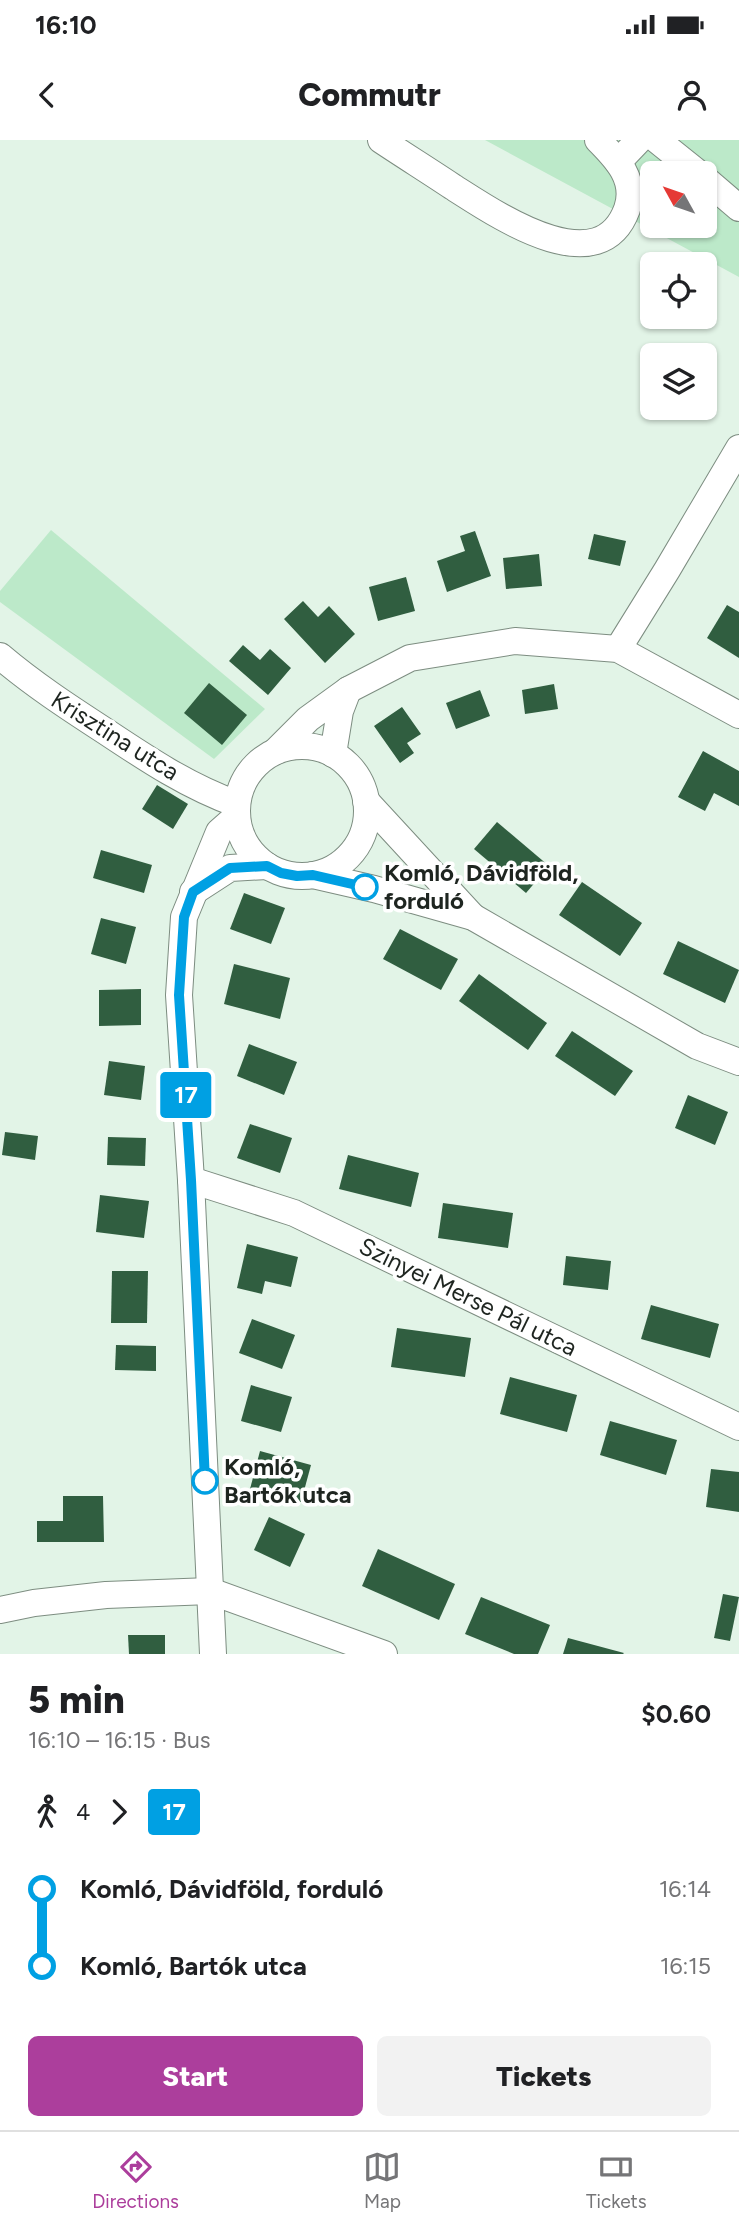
<!DOCTYPE html>
<html lang="en">
<head>
<meta charset="utf-8">
<style>
  body { margin:0; font-family:Figtree,sans-serif; background:#f2f2f2; color:#202124; height:100vh; display:flex; flex-direction:column; font-size:26px; white-space:nowrap }
  * { box-sizing:border-box; margin:0 }
  p { font-size:23px; color:#757577 }
  .icon { flex:none; width:38px; height:38px; fill:none; stroke:currentColor; stroke-width:2; stroke-linecap:round; stroke-linejoin:round }
  .map { position:relative; height:1514px; overflow:hidden }
  .sheet { display:flex; flex-direction:column; background:#fff; flex:1 }
  .sheet>* { flex:none }
  .badge { padding:0 14px; border-radius:5px; font-size:24px; line-height:46px }
  .needle { width:46px; rotate:310deg }
  .controls { position:absolute; left:640px; top:21px; display:grid; gap:14px }
  .controls a { display:grid; place-items:center; width:77px; height:77px; border-radius:10px; background:#fff; box-shadow:0 2px 5px #0004; font-size:35px }
  .map>.badge { position:absolute; translate:-50% -50%; box-shadow:0 0 0 4px #fff }
  .legs { display:flex; align-items:center; gap:10px; height:77px; padding:0 28px; font-size:23px }
  .legs p { margin-inline-start:auto }
  .overview { display:flex; align-items:center; justify-content:space-between; height:119px; padding:0 28px }
  h1 { font-size:38px; font-weight:800; line-height:52px }
  .button { display:flex; gap:14px; margin-top:auto; padding:14px 28px }
  .button a { flex:1; height:80px; border-radius:10px; background:#ac3e9c; color:#fff; font-size:28px; font-weight:800; line-height:80px; text-align:center }
  .button a+a { background:#f2f2f2; color:#202124 }
  ul { padding:0 28px; list-style:none }
  li { display:flex; align-items:center; gap:24px; height:77px; font-size:26px }
  li i { display:grid; place-items:center; width:10px; height:100%; margin:0 9px; background:currentColor }
  li i::after { content:''; width:18px; height:18px; margin:-9px; border:5px solid; border-radius:50%; background:#fff }
  li p { margin-inline-start:auto }
  li:first-child i { background:linear-gradient(#0000 50%,currentColor 0) }
  li:last-child i { background:linear-gradient(currentColor 50%,#0000 0) }
  .status { display:flex; justify-content:space-between; align-items:center; height:49px; padding:0 35px; background:#fff; direction:ltr }
  .status svg { height:19px; fill:currentColor }
  header { display:flex; justify-content:space-between; align-items:center; height:91px; padding:0 28px; background:#fff; font-size:32px; font-weight:800 }
  .tabs { display:flex; justify-content:space-around; align-items:center; height:98px; border-top:2px solid #e0e0e0; background:#fff; font-size:19px; color:#757577 }
  .tabs a { display:grid; justify-items:center; gap:4px }
  .tabs .active { color:#ac3e9c }
  .map>svg:first-child { display:block }
  .green { fill:#bce9c9; fill-rule:evenodd }
  .building { fill:#305e40 }
  .lines { fill:none; stroke-linecap:round; stroke-linejoin:round }
  .street-casing { stroke:#7d8d81; stroke-width:28 }
  .street { stroke:#fff; stroke-width:26 }
  .line-1-casing { stroke:#fff; stroke-width:16 }
  .line-1 { stroke:#00a0e3; stroke-width:10 }
  .stop-1-dot { fill:#fff; stroke:#00a0e3; stroke-width:3.5 }
  .labels { text-anchor:middle; stroke-width:7; stroke-linejoin:round; paint-order:stroke }
  .street-label { font-size:24px; fill:#1e2520; stroke:#fff }
  .stop-label { font-size:24px; font-weight:bold; fill:#1e2520; stroke:#fff; text-anchor:start }
</style>
</head>
<body>
<div class="status"><b>16:10</b><svg viewBox="0 0 49 12"><path d="M0 12V9h3v3zM5 12V6h3v6zM10 12V3h3v9zM15 12V0h3v12zM26 1h20v11H26zM47 4h2v5h-2z"/></svg></div>
<header><svg class="icon" aria-label="back" viewBox="0 0 24 24"><path d="M15 5l-7 7 7 7"/></svg>Commutr<svg class="icon" aria-label="person" viewBox="0 0 24 24"><circle cx="12" cy="8" r="4"/><path d="M4 21q1-7 8-7t8 7"/></svg></header>
<div class="map">
<svg width="739" height="1514" viewBox="0 0 739 1514">
  <rect width="100%" height="100%" fill="#e2f4e7"/>
  <!-- green -->
  <g class="green">
    <path d="M485 0H739V137ZM653 33H705V86H653Z"/>
    <polygon points="51,390 265,569 214,619 0,462 0,451"/>
  </g>
  <!-- building -->
  <g class="building">
    <polygon points="475,391 491,436 447,452 437,421 465,411 460,396"/>
    <polygon points="594,394 626,401 620,426 588,419"/>
    <polygon points="539,414 542,446 506,449 503,418"/>
    <polygon points="406,437 415,471 378,481 369,447"/>
    <polygon points="303,461 318,477 329,466 355,494 325,523 284,479"/>
    <polygon points="727,465 739,472 739,518 707,498"/>
    <polygon points="243,505 260,520 270,509 291,528 268,555 229,521"/>
    <polygon points="209,543 247,575 222,605 184,573"/>
    <polygon points="554,544 558,569 525,574 522,550"/>
    <polygon points="480,550 490,576 456,589 446,563"/>
    <polygon points="402,567 421,594 407,603 414,613 400,623 374,586"/>
    <polygon points="703,611 739,631 739,666 714,653 705,671 678,657"/>
    <polygon points="157,645 188,664 173,689 142,669"/>
    <polygon points="497,682 549,726 526,753 474,709"/>
    <polygon points="101,710 152,725 144,753 93,738"/>
    <polygon points="582,742 642,783 620,816 559,775"/>
    <polygon points="244,753 285,768 271,804 230,789"/>
    <polygon points="101,778 136,787 126,824 91,814"/>
    <polygon points="400,789 458,819 441,850 383,819"/>
    <polygon points="678,801 739,830 725,863 663,834"/>
    <polygon points="234,824 290,838 280,879 224,864"/>
    <polygon points="479,834 547,883 528,910 459,861"/>
    <polygon points="141,849 141,885 99,886 99,850"/>
    <polygon points="572,891 633,931 615,956 555,916"/>
    <polygon points="249,904 297,922 284,955 237,936"/>
    <polygon points="109,921 145,926 141,960 104,955"/>
    <polygon points="688,955 728,972 715,1005 675,988"/>
    <polygon points="250,984 292,998 280,1033 237,1018"/>
    <polygon points="5,992 38,996 35,1020 2,1015"/>
    <polygon points="108,997 146,998 145,1026 107,1025"/>
    <polygon points="348,1015 419,1033 411,1067 339,1049"/>
    <polygon points="100,1055 149,1061 144,1098 96,1092"/>
    <polygon points="443,1063 513,1073 508,1108 438,1098"/>
    <polygon points="247,1104 298,1117 291,1147 265,1141 262,1154 237,1148"/>
    <polygon points="566,1116 611,1121 608,1150 563,1145"/>
    <polygon points="112,1131 148,1131 147,1183 111,1183"/>
    <polygon points="651,1165 719,1184 710,1218 641,1199"/>
    <polygon points="252,1179 295,1195 282,1229 239,1213"/>
    <polygon points="397,1188 471,1198 465,1237 391,1227"/>
    <polygon points="116,1205 156,1206 156,1231 115,1230"/>
    <polygon points="510,1237 577,1255 567,1292 500,1274"/>
    <polygon points="251,1245 292,1257 281,1292 241,1281"/>
    <polygon points="610,1281 677,1300 666,1335 600,1315"/>
    <polygon points="260,1311 311,1325 301,1362 250,1349"/>
    <polygon points="711,1329 739,1332 739,1372 706,1367"/>
    <polygon points="63,1356 103,1356 104,1402 37,1402 37,1381 63,1381"/>
    <polygon points="269,1377 305,1394 290,1427 254,1410"/>
    <polygon points="378,1409 455,1444 439,1480 362,1446"/>
    <polygon points="723,1454 739,1457 730,1501 714,1498"/>
    <polygon points="481,1457 550,1485 538,1514 514,1514 465,1494"/>
    <polygon points="128,1495 165,1495 165,1514 129,1514"/>
    <polygon points="568,1498 624,1513 623,1514 563,1514"/>
  </g>
  <g class="lines">
    <!-- street casing -->
    <g class="street-casing">
      <g id="street">
        <path d="M381 0C405 16 429 31 453 47 494 73 599 146 627 69 637 40 617 19 598 0"/>
        <polyline points="657,0 698,33"/>
        <polyline points="618,22 639,0"/>
        <polyline points="705,39 739,68"/>
        <polyline points="618,509 667,430 739,308"/>
        <path d="M0 516C33 544 68 567 105 591 147 619 189 647 237 664"/>
        <circle cx="302" cy="671" r="65"/>
        <polyline points="276,611 308,579 348,550 410,518 515,501 618,509 739,575"/>
        <polyline points="333,614 340,571 348,550"/>
        <polyline points="366,661 473,777"/>
        <polyline points="313,735 374,749 473,777 697,906 739,922"/>
        <polyline points="193,752 230,728 267,726"/>
        <polyline points="191,1040 294,1073 739,1287"/>
        <polyline points="0,1470 34,1463 106,1455 210,1451 384,1514"/>
        <polyline points="213,1514 191,1040 179,855 184,777 219,692 236,677"/>
      </g>
    </g>
    <!-- street -->
    <use href="#street" class="street"/>
  </g>
  <g class="lines">
    <!-- line-1 casing -->
    <g class="line-1-casing">
      <polyline id="line-1" points="205,1341 191,1040 179,855 184,777 193,752 230,728 267,726 281,733 297,736 313,735 365,747"/>
    </g>
    <!-- line-1 -->
    <use href="#line-1" class="line-1"/>
  </g>
  <!-- markers -->
  <g class="stop-1-dot">
    <circle cx="365" cy="747" r="12"/>
    <circle cx="205" cy="1341" r="12"/>
  </g>
  <g class="labels">
    <!-- street labels -->
    <g class="street-label">
      <text transform="translate(115 596) rotate(32)" y="8">Krisztina utca</text>
      <text transform="translate(468 1157) rotate(26)" y="8">Szinyei Merse Pál utca</text>
    </g>
    <!-- stop labels -->
    <g class="stop-label">
      <text x="384" y="741">Komló, Dávidföld,<tspan x="384" dy="28">forduló</tspan></text>
      <text x="224" y="1335">Komló,<tspan x="224" dy="28">Bartók utca</tspan></text>
    </g>
  </g>
</svg>
<div class="controls">
<a><svg class="needle" viewBox="-14 -14 28 28"><path d="M0-13l5 13h-10z" fill="#e53935"/><path d="M0 13l5-13h-10z" fill="#757577"/></svg></a>
<a><svg class="icon" aria-label="locate" viewBox="0 0 24 24"><circle cx="12" cy="12" r="6"/><path d="M12 2v4M12 18v4M2 12h4M18 12h4"/></svg></a>
<a><svg class="icon" aria-label="layers" viewBox="0 0 24 24"><path d="M12 4l9 5-9 5-9-5zM3 14l9 5 9-5"/></svg></a>
</div>
<b class="badge" style="left:186px;top:955px;background:#00a0e3;color:#fff">17</b>
</div>
<section class="sheet">
<div class="overview"><div><h1>5 min</h1><p>16:10 – 16:15 · Bus</p></div><b>$0.60</b></div>
<div class="legs"><svg class="icon" aria-label="walk" viewBox="0 0 24 24"><circle cx="13" cy="4" r="2"/><path d="M13 8l-2 6 4 7M11 14l-3 7M7 12l3-4h3l4 4"/></svg>4<svg class="icon" aria-label="forward" viewBox="0 0 24 24"><path d="M9 5l7 7-7 7"/></svg><b class="badge" style="background:#00a0e3;color:#fff">17</b></div>
<ul>
<li><i style="color:#00a0e3"></i><b>Komló, Dávidföld, forduló</b><p>16:14</p></li>
<li><i style="color:#00a0e3"></i><b>Komló, Bartók utca</b><p>16:15</p></li>
</ul>
<div class="button"><a>Start</a><a>Tickets</a></div>
</section>
<nav class="tabs">
<a class="active"><svg class="icon" aria-label="directions" viewBox="0 0 24 24"><path d="M12 3l9 9-9 9-9-9zM9 14v-3h6M13 9l2 2-2 2"/></svg>Directions</a>
<a><svg class="icon" aria-label="map" viewBox="0 0 24 24"><path d="M3 6l6-2 6 2 6-2v14l-6 2-6-2-6 2zM9 4v14M15 6v14"/></svg>Map</a>
<a><svg class="icon" aria-label="tickets" viewBox="0 0 24 24"><path d="M3 7h18v10H3zM15 7v10"/></svg>Tickets</a>
</nav>
</body>
</html>
